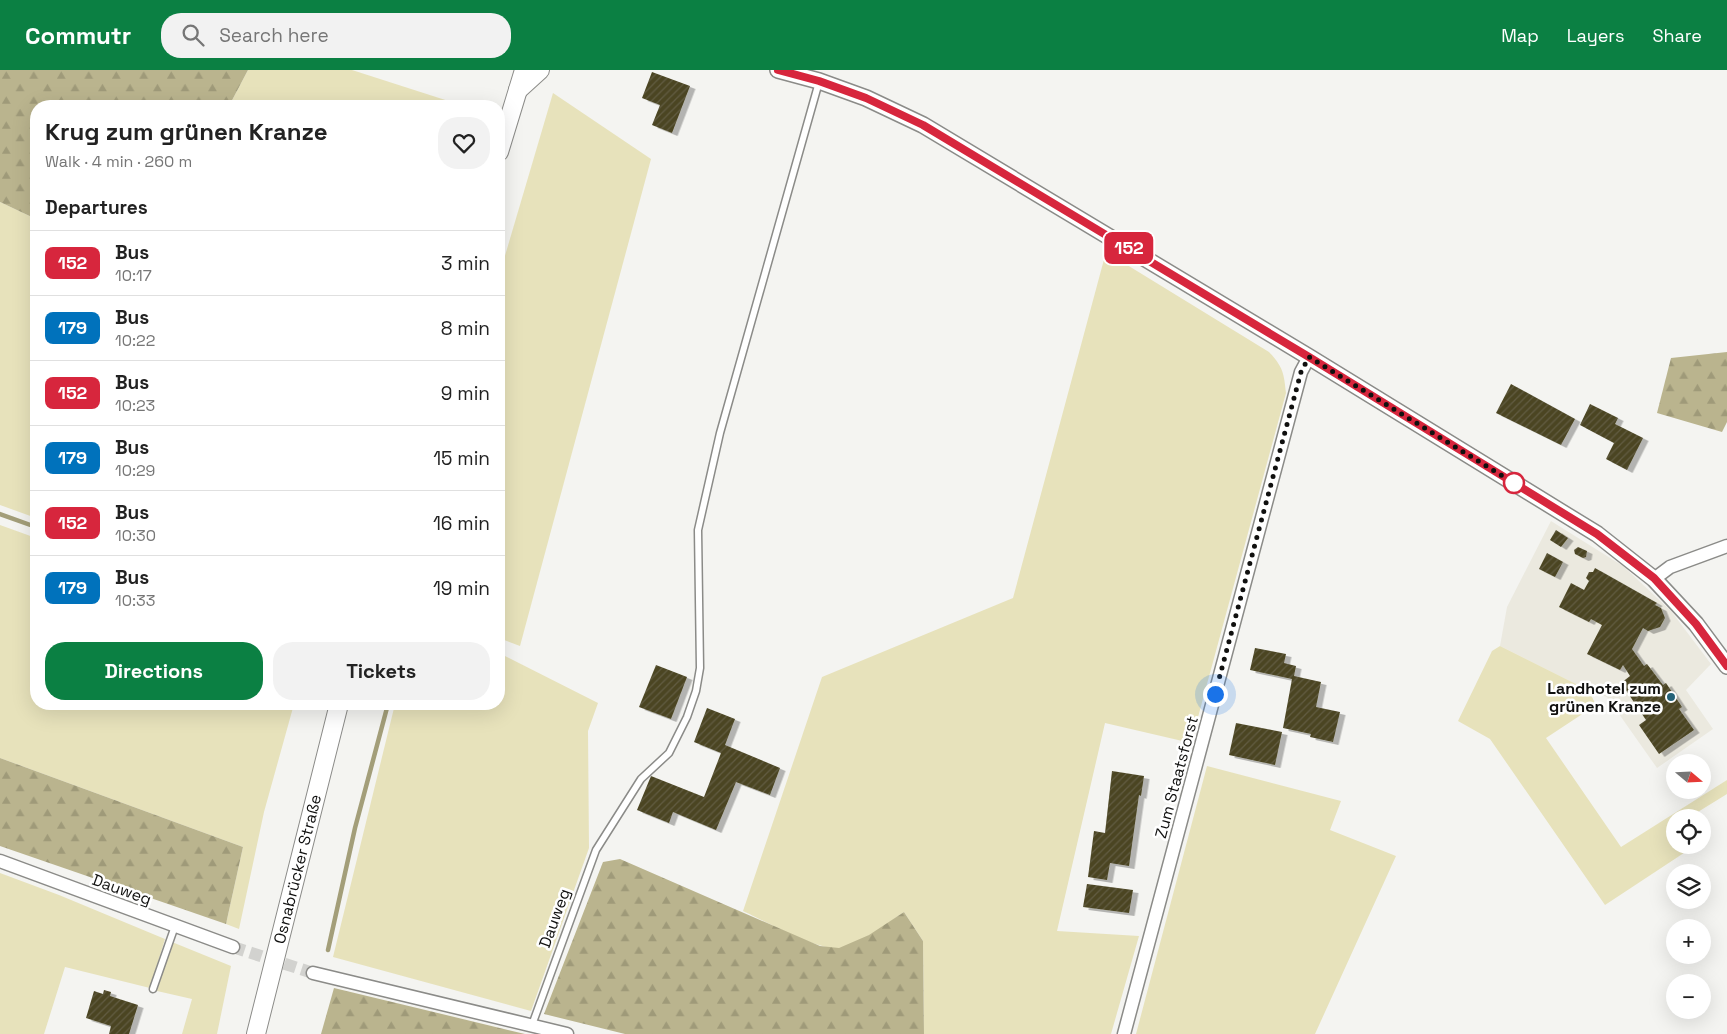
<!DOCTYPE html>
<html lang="en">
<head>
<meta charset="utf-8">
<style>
  body { margin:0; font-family:"Space Grotesk",sans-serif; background:#f2f2f2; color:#222; height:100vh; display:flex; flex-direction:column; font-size:19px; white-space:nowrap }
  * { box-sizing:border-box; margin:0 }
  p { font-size:16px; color:#767676 }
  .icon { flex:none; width:28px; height:28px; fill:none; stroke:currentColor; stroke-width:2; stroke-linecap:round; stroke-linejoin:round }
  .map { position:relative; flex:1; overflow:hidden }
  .details { position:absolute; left:30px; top:30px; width:475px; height:610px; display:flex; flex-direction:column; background:#fff; border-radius:20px; box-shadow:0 5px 20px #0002 }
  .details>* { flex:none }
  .badge { padding:0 10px; border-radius:8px; font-size:18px; line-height:32px }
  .needle { width:32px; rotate:109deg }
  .fabs { position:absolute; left:1666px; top:684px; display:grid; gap:10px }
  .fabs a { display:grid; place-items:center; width:45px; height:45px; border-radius:50%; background:#fff; box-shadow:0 5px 20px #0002; font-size:25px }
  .you { position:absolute; width:25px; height:25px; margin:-12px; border:4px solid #fff; border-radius:50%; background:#1a73e8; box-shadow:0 0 0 8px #1a73e833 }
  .map>.badge { position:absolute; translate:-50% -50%; box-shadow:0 0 0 2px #fff }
  h2 { padding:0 15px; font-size:19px; line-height:45px }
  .round { display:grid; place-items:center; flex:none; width:52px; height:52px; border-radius:20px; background:#f2f2f2 }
  .headline { display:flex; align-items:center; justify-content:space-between; height:85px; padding:0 15px }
  h1 { font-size:24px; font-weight:700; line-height:38px }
  .cta { display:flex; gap:10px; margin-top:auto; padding:10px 15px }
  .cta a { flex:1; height:58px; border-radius:20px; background:#0b8043; color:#fff; font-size:20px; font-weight:700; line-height:58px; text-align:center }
  .cta a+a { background:#f2f2f2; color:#222 }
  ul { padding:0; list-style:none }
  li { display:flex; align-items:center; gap:15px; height:65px; padding:0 15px; border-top:1px solid #e0e0e0 }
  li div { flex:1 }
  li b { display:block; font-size:19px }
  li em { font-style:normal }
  li .badge { min-width:55px; font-weight:700; text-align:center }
  header { display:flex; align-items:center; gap:30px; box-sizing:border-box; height:70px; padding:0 25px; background:#0b8043; color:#fff }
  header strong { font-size:24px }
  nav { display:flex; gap:28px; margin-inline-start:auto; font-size:18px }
  .search { width:350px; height:45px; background:#f2f2f2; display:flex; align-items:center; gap:12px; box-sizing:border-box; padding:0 18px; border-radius:20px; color:#767676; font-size:19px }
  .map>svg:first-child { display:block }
  .built { fill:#ebe9df }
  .green { fill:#e7e2bb }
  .forest { fill:url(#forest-firs) }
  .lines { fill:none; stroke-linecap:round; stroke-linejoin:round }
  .stream { stroke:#a39e79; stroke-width:4.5 }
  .building { fill:url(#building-hatch); filter:url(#shadow) }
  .minor-tunnel { stroke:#d2d2cf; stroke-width:12; stroke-dasharray:12 6; stroke-linecap:butt }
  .service-casing { stroke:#8b8b88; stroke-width:9 }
  .minor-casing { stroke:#8b8b88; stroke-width:15 }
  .tertiary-casing { stroke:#8b8b88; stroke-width:18 }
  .secondary-casing { stroke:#8b8b88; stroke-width:20 }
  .service { stroke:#fff; stroke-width:6 }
  .minor { stroke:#fff; stroke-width:12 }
  .tertiary { stroke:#fff; stroke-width:15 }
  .secondary { stroke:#fff; stroke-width:18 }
  .line-casing { stroke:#fff; stroke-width:11 }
  .line { stroke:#d7263d; stroke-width:8 }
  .walk { stroke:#10100f; stroke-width:5; stroke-dasharray:0 9 }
  .stop-dot { fill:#fff; stroke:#d7263d; stroke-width:2.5 }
  .poi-dot { fill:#246278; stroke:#fff; stroke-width:2 }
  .labels { text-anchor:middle; stroke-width:5; stroke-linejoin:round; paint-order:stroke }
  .poi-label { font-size:16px; font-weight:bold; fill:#10100f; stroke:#fff; text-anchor:end }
  .street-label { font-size:16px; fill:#10100f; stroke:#fff }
</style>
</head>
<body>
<header>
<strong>Commutr</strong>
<div class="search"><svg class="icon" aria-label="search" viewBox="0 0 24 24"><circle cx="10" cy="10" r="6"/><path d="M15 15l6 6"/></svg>Search here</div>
<nav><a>Map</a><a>Layers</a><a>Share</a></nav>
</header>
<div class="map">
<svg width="1727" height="964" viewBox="0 0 1727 964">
  <defs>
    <pattern id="forest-firs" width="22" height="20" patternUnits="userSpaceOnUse" patternTransform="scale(1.25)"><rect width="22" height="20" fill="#bab48e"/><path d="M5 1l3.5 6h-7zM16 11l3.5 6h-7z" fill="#9f9a79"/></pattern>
    <pattern id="building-hatch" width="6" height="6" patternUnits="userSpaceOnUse" patternTransform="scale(1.25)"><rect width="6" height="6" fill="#4b4523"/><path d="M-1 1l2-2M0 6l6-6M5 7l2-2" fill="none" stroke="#615c41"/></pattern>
    <filter id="shadow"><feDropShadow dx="5.5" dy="3" stdDeviation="0" flood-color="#0004"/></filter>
  </defs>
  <rect width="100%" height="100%" fill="#f4f4f1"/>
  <!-- built -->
  <polygon class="built" points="1551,451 1623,496 1671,541 1711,594 1686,620 1713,659 1657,698 1607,627 1592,622 1500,576 1507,537"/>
  <!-- green -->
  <g class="green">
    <polygon points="248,0 352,0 464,36 229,36"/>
    <polygon points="553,23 651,89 520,576 499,568 499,206"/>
    <polygon points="0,132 36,149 36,448 0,435"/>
    <path d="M1106 182 1269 282C1283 297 1284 303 1286 323L1191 673 1105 653 1057 861 1139 866 1111 964H924L923 871 904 842C887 854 860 874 840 878 820 882 763 850 743 841L822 607 1013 528Z"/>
    <polygon points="0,455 36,468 36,634 294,634 264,742 239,859 226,854 243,777 0,688"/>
    <polygon points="1500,576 1592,622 1591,625 1596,635 1546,668 1621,777 1727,710 1727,724 1693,745 1695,747 1675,748 1675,775 1696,775 1605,835 1490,669 1458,651 1492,581"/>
    <polygon points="499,583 598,633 588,661 589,778 531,941 333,887 395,634 499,634"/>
    <polygon points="1207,696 1341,731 1330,760 1396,786 1315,964 1136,964"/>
    <polygon points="0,803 59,825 165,869 150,918 65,897 44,964 0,964"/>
    <polygon points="172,872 231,896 217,964 182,964 192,929 157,921"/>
  </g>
  <!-- forest -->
  <g class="forest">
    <polygon points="0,0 248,0 229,36 36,36 36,149 0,132"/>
    <polygon points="1727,282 1727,352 1722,362 1657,343 1671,288"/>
    <polygon points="0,688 243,777 226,854 0,776"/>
    <polygon points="620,789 820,876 839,878 869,865 904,842 923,871 924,964 625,964 544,944 603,792"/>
    <polygon points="334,918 525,964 321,964"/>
  </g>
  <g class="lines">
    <!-- stream -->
    <g class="stream">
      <polyline points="0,444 36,457"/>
      <polyline points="328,880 355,758 388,634"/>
    </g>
  </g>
  <!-- building -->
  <g class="building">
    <polygon points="652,2 690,16 672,63 652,55 660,35 642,28"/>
    <polygon points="1511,314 1575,349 1561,375 1496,343"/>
    <polygon points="1590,334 1618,348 1615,354 1643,368 1627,400 1606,389 1614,373 1580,355"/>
    <polygon points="1556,460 1568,468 1561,477 1550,470"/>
    <polygon points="1578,477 1587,481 1586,487 1583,488 1575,484 1574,480"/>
    <polygon points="1547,483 1563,492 1555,507 1539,499"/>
    <polygon points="1595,498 1657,533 1655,535 1661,538 1665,548 1660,557 1648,561 1643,558 1632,579 1644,596 1647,594 1663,615 1666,613 1682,637 1679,639 1694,660 1659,684 1639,655 1646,650 1621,613 1630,606 1623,595 1620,600 1587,584 1602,555 1591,549 1589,552 1559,537 1571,513 1584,520 1589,511 1586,508 1589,502 1593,502"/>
    <polygon points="1255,578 1286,584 1284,593 1296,596 1294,606 1321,612 1316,637 1340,642 1333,672 1310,667 1311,664 1283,658 1292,609 1250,600"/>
    <polygon points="656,595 687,607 671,649 639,637"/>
    <polygon points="707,638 735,649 725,675 780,698 770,725 736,712 716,760 673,742 669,753 637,740 651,706 704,727 721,683 694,672"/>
    <polygon points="1236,653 1282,662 1275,695 1229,685"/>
    <polygon points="1112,701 1144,706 1141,726 1139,725 1129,796 1110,793 1107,810 1088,807 1094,761 1105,763"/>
    <polygon points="1087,814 1133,820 1129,843 1083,837"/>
    <polygon points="104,920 111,922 110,926 138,935 129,964 109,964 111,956 86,948 94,921 103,924"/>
  </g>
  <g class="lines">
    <!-- minor-tunnel -->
    <polyline class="minor-tunnel" points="233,877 313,903"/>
    <!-- service casing -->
    <g class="service-casing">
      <g id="service">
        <polyline points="153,919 175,856"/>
        <polyline points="532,955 596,780 641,709 669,683 687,647 696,621 700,598 698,460 720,363 819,12"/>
      </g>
    </g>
    <!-- minor casing -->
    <g class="minor-casing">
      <g id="minor">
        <polyline points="1654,509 1670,497 1727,476"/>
        <polyline points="0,791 233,877"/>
        <polyline points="313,903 567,964"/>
        <polyline points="1124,964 1301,302 1309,287"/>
      </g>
    </g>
    <!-- tertiary casing -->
    <g class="tertiary-casing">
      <polyline id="tertiary" points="778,0 819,11 866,28 923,55 1309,287 1597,464 1654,509 1696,554 1727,596"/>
    </g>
    <!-- secondary casing -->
    <g class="secondary-casing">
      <g id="secondary">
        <polyline points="518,20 540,0"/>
        <polyline points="499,82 524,0"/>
        <polyline points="256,964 339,634"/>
      </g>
    </g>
    <!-- service -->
    <use href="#service" class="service"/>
    <!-- minor -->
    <use href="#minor" class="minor"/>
    <!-- tertiary -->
    <use href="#tertiary" class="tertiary"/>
    <!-- secondary -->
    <use href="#secondary" class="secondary"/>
  </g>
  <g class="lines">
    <!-- line casing -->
    <g class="line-casing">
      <polyline id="line" points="778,0 819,11 866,28 923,55 1309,287 1597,464 1654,508 1696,554 1727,596"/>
    </g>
    <!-- line -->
    <use href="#line" class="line"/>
    <!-- walk -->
    <polyline class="walk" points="1215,624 1301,302 1309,287 1514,413"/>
  </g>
  <!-- markers -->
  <circle class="stop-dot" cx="1514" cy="413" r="10"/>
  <circle class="poi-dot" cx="1671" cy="627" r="5"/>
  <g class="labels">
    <!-- poi labels -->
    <g class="poi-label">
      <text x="1661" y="624">Landhotel zum<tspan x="1661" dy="18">grünen Kranze</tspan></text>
    </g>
    <!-- street labels -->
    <g class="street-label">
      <text transform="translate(1176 707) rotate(-75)" y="6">Zum Staatsforst</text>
      <text transform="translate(297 799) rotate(-76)" y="6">Osnabrücker Straße</text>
      <text transform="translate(122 819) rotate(20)" y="6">Dauweg</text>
      <text transform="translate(554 848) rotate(-70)" y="6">Dauweg</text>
    </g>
  </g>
</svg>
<div class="fabs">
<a><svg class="needle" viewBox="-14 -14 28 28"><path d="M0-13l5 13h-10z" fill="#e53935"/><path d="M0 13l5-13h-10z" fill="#767676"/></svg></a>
<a><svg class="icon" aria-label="locate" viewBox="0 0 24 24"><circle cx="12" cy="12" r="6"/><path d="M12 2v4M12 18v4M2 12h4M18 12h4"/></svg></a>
<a><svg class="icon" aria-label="layers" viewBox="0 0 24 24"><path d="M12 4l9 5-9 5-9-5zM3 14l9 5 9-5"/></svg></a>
<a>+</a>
<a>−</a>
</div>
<div class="you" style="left:1215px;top:624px"></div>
<b class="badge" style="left:1129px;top:178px;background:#d7263d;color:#fff">152</b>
<section class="details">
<div class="headline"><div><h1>Krug zum grünen Kranze</h1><p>Walk · 4 min · 260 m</p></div><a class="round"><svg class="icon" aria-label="heart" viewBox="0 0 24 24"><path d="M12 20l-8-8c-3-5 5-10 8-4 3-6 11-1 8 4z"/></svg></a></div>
<h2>Departures</h2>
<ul>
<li><span class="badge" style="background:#d7263d;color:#fff">152</span><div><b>Bus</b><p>10:17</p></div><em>3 min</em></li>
<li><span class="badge" style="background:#0072bc;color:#fff">179</span><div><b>Bus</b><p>10:22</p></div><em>8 min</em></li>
<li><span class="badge" style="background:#d7263d;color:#fff">152</span><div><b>Bus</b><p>10:23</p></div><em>9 min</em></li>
<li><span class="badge" style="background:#0072bc;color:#fff">179</span><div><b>Bus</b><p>10:29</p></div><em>15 min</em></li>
<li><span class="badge" style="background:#d7263d;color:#fff">152</span><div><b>Bus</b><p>10:30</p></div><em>16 min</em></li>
<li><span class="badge" style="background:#0072bc;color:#fff">179</span><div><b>Bus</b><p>10:33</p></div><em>19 min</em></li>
</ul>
<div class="cta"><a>Directions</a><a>Tickets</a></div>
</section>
</div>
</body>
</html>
